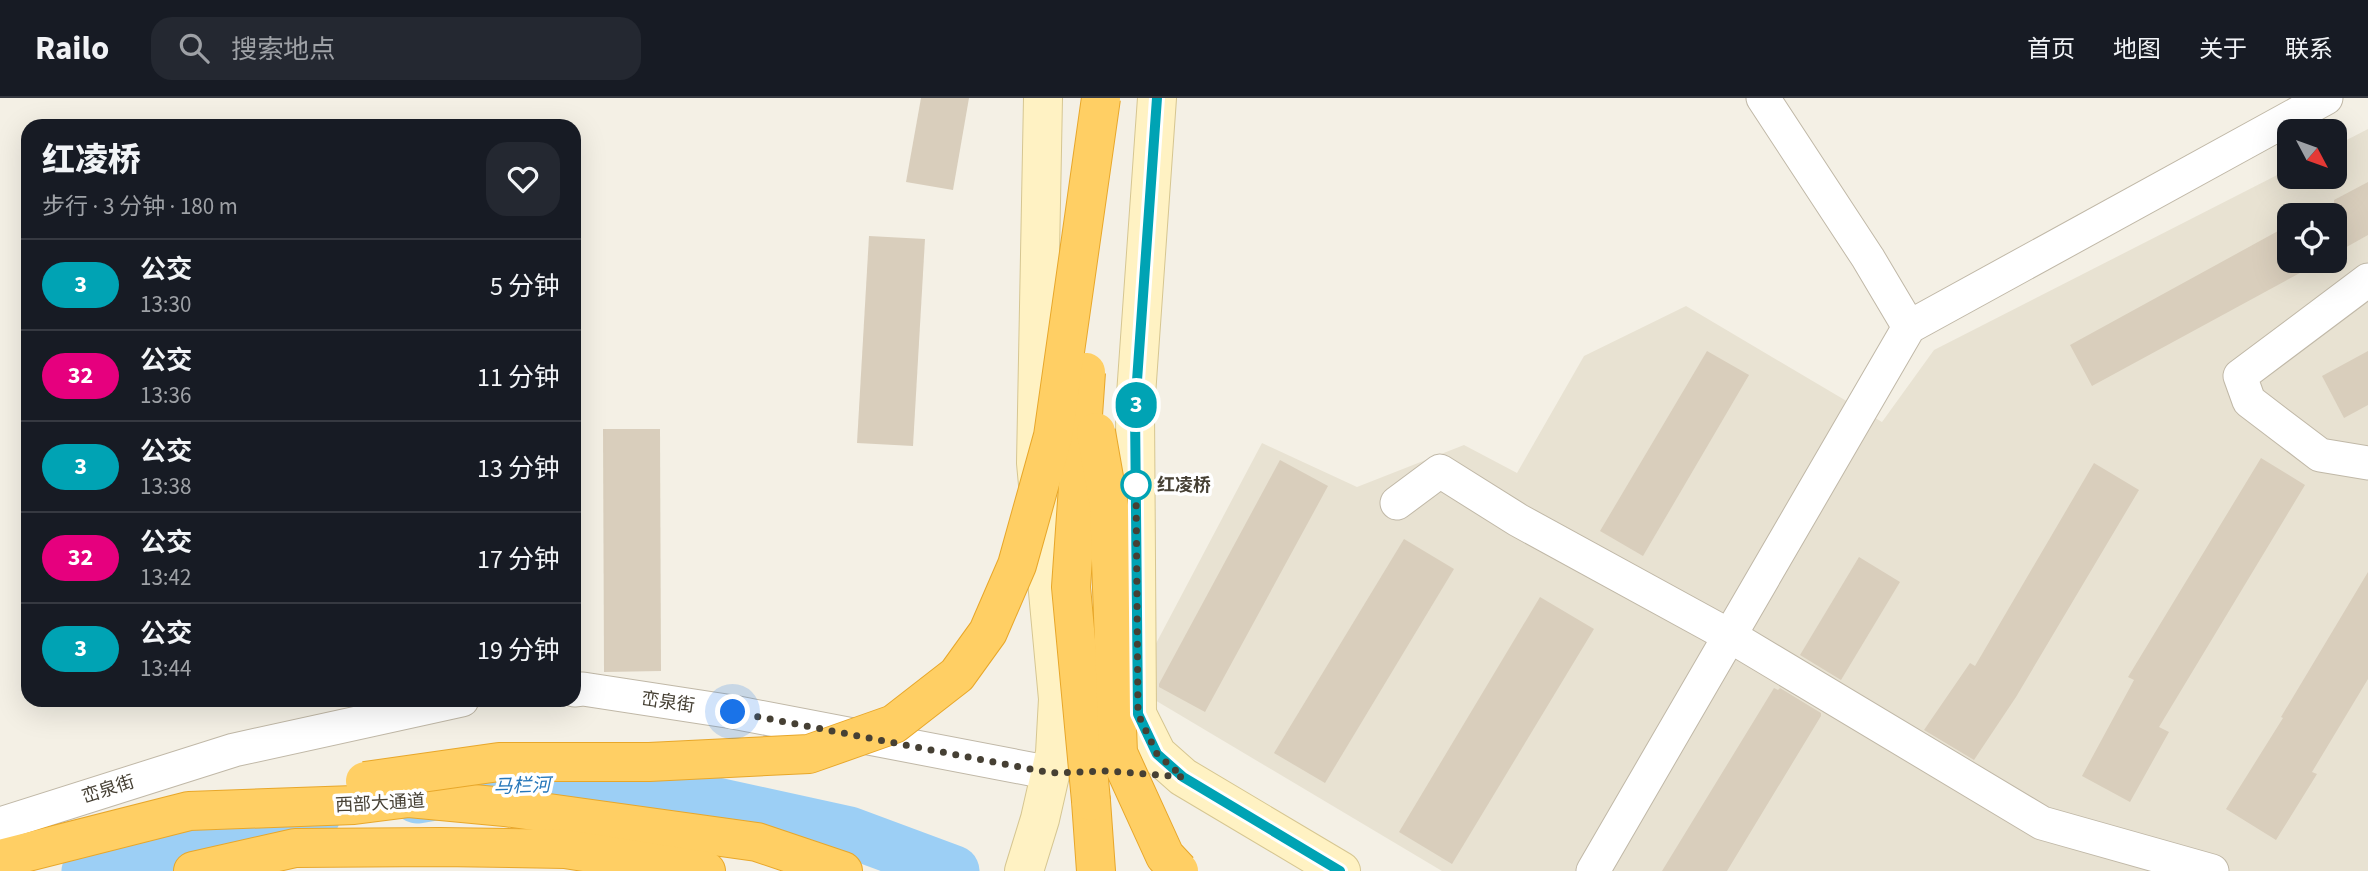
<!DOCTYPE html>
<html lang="zh">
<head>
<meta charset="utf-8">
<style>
  body { margin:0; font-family:"Source Sans 3","Noto Sans SC",sans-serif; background:#242831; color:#f1f3f6; height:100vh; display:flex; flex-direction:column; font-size:26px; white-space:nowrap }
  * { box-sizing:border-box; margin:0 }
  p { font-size:23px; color:#9ea1a6 }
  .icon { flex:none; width:38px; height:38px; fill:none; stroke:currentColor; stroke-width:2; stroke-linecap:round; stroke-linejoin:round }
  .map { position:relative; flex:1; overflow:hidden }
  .panel { position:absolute; left:21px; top:21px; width:560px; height:588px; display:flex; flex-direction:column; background:#171b24; border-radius:21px; box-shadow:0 7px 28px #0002 }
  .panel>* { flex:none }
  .badge { padding:0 14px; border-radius:23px; font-size:24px; line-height:46px }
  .needle { width:46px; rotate:131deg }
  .fabs { position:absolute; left:2277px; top:21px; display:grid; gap:14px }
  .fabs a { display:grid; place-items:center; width:70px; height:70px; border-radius:14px; background:#171b24; box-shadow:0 7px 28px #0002; font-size:35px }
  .you { position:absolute; width:35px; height:35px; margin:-18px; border:5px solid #fff; border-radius:50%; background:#1a73e8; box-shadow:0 0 0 10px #1a73e833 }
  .map>.badge { position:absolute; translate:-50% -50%; box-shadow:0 0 0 4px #fff }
  .round { display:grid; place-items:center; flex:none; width:74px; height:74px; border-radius:21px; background:#242831 }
  .summary { display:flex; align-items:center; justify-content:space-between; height:119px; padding:0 21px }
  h1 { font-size:33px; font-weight:800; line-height:52px }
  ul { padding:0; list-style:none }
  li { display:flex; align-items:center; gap:21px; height:91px; padding:0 21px; border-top:2px solid #363941 }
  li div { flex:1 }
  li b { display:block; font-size:26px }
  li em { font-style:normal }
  li .badge { min-width:77px; font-weight:700; text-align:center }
  header { display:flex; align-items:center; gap:42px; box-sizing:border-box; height:98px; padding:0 35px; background:#171b24; border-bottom:2px solid #363941 }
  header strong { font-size:33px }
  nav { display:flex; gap:38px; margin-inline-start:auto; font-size:24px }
  .search { width:490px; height:63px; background:#242831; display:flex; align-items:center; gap:18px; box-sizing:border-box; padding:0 24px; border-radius:21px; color:#9ea1a6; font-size:26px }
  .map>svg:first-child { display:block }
  .residential { fill:#e8e2d2; fill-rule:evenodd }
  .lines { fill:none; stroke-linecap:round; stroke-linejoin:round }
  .river { stroke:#9ccff5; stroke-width:51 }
  .building { fill:#d9cebc }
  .street-casing { stroke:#c0b8a7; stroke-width:35 }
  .secondary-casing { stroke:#d6c691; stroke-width:40 }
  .highway-casing { stroke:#e8a72a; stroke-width:40 }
  .street { stroke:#fff; stroke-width:33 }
  .secondary { stroke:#fff2c3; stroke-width:38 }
  .highway { stroke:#ffcf64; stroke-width:38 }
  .highway-bridge-casing { stroke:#e8a72a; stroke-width:40; stroke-linecap:butt }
  .highway-bridge { stroke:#ffcf64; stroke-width:38 }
  .line-casing { stroke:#fff; stroke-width:16 }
  .line { stroke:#00a3b4; stroke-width:10 }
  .walk { stroke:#464034; stroke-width:7; stroke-dasharray:0 12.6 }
  .stop-dot { fill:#fff; stroke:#00a3b4; stroke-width:3.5 }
  .labels { text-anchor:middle; stroke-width:7; stroke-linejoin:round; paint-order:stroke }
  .stop-label { font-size:18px; font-weight:bold; fill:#464034; stroke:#fff; text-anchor:start }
  .street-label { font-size:18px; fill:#464034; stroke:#fff }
  .water-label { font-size:19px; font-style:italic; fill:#2677ba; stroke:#fff }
</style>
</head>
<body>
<header>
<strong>Railo</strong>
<div class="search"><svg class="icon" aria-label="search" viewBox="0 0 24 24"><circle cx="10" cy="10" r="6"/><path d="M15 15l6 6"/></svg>搜索地点</div>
<nav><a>首页</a><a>地图</a><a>关于</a><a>联系</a></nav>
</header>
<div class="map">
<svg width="2368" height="773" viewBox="0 0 2368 773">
  <rect width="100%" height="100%" fill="#f4f0e5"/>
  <!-- residential -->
  <path class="residential" d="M2368 31V773H1442L1133 589 1262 345 1357 389 1464 347 1517 375 1584 258 1686 208 1882 324 1934 252 2289 71V79H2334L2335 48ZM2289 117H2334V163H2289Z"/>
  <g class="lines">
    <!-- river -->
    <g class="river">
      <polyline points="417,700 505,685 639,688 849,734 954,773"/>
      <polyline points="87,773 250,730 315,718"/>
    </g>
  </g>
  <!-- building -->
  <g class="building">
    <polygon points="921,0 969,0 953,92 906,84"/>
    <polygon points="2368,84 2368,137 2334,156 2334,102"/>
    <polygon points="2289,127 2289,163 2322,163 2092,288 2070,247"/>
    <polygon points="869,138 925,141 913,348 857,345"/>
    <polygon points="1707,253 1749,277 1643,458 1600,433"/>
    <polygon points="2368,253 2368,307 2344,320 2322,278"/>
    <polygon points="603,331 660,331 661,573 604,574"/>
    <polygon points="2261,360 2305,387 2159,629 2169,634 2130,704 2082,678 2134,582 2128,579"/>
    <polygon points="1280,362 1328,388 1205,614 1159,589 1159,586"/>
    <polygon points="2094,365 2139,392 2016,599 1974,662 1924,632 1970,565 1975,568"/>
    <polygon points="1404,441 1454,471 1325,685 1274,655"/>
    <polygon points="1859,459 1900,484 1841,582 1800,557"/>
    <polygon points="2368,474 2368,581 2312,674 2317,676 2276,742 2226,711 2283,620 2281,619"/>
    <polygon points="1540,499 1594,531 1452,766 1399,734"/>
    <polygon points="1774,590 1778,592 1780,590 1821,615 1821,618 1727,773 1662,773"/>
  </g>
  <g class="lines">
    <!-- street casing -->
    <g class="street-casing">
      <g id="street">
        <polyline points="1763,0 1868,160 1909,229"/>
        <polyline points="2368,182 2240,278 2249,303 2320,357 2368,365"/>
        <polyline points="1397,405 1440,373 1518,422 1730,538 2042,725 2212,773"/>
        <polyline points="574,592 583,591 733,614 1051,675"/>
        <polyline points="0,726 234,652 462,602"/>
        <polyline points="1593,773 1909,229 2326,0"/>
      </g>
    </g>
    <!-- secondary casing -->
    <g class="secondary-casing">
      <g id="secondary">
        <polyline points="1157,0 1135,311 1137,616 1157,656 1183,679 1341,773"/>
        <polyline points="1024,773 1040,721 1055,655 1058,601 1036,365 1043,0"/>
      </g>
    </g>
    <!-- highway casing -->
    <g class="highway-casing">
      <g id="highway">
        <polyline points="1091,703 1096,773"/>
        <polyline points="0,761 189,713 354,707 409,700 505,709 757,744 843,773"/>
        <polyline points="193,773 295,750 440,749 565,751 706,773"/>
      </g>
    </g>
    <!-- street -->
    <use href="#street" class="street"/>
    <!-- secondary -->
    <use href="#secondary" class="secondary"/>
    <!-- highway -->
    <use href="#highway" class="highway"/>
    <!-- highway-bridge casing -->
    <g class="highway-bridge-casing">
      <g id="highway-bridge">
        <polyline points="1086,274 1071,489 1091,703"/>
        <polyline points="1096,334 1109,408 1118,655 1165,758 1179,773"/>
        <polyline points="365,683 499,664 649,664 809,656 894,626 957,577 988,534 1017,467 1053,338 1101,0"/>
      </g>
    </g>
    <!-- highway-bridge -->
    <use href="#highway-bridge" class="highway-bridge"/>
  </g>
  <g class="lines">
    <!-- line casing -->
    <g class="line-casing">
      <polyline id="line" points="1157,0 1135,311 1138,616 1157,656 1183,679 1340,773"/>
    </g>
    <!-- line -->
    <use href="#line" class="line"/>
    <!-- walk -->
    <polyline class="walk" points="733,614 1051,675 1107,673 1183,679 1157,656 1138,616 1136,387"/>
  </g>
  <!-- markers -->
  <circle class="stop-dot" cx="1136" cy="387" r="14"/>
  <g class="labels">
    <!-- stop labels -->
    <g class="stop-label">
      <text x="1157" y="393">红凌桥</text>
    </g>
    <!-- street labels -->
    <g class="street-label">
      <text transform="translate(668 604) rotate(8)" y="6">峦泉街</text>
      <text transform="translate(108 691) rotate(-18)" y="6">峦泉街</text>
      <text transform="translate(380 705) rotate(-3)" y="6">西部大通道</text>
    </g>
    <!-- water labels -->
    <g class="water-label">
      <text transform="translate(522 687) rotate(-2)" y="7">马栏河</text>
    </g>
  </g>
</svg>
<div class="fabs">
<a><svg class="needle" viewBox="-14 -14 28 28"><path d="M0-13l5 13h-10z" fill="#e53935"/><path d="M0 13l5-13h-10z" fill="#9ea1a6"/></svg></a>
<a><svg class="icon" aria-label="locate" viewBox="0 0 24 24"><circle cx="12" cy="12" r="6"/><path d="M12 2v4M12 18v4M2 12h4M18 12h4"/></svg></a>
</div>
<div class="you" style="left:733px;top:614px"></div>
<b class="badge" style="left:1136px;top:307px;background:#00a3b4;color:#fff">3</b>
<section class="panel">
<div class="summary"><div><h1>红凌桥</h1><p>步行 · 3 分钟 · 180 m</p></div><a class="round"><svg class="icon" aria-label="heart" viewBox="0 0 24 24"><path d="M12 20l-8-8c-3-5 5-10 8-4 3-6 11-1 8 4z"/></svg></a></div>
<ul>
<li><span class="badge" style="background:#00a3b4;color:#fff">3</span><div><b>公交</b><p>13:30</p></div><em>5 分钟</em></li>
<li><span class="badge" style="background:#e6007e;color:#fff">32</span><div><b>公交</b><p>13:36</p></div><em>11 分钟</em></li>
<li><span class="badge" style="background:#00a3b4;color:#fff">3</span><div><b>公交</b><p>13:38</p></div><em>13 分钟</em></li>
<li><span class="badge" style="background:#e6007e;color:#fff">32</span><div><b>公交</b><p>13:42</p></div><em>17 分钟</em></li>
<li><span class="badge" style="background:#00a3b4;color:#fff">3</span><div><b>公交</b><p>13:44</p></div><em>19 分钟</em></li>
</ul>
</section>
</div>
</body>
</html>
